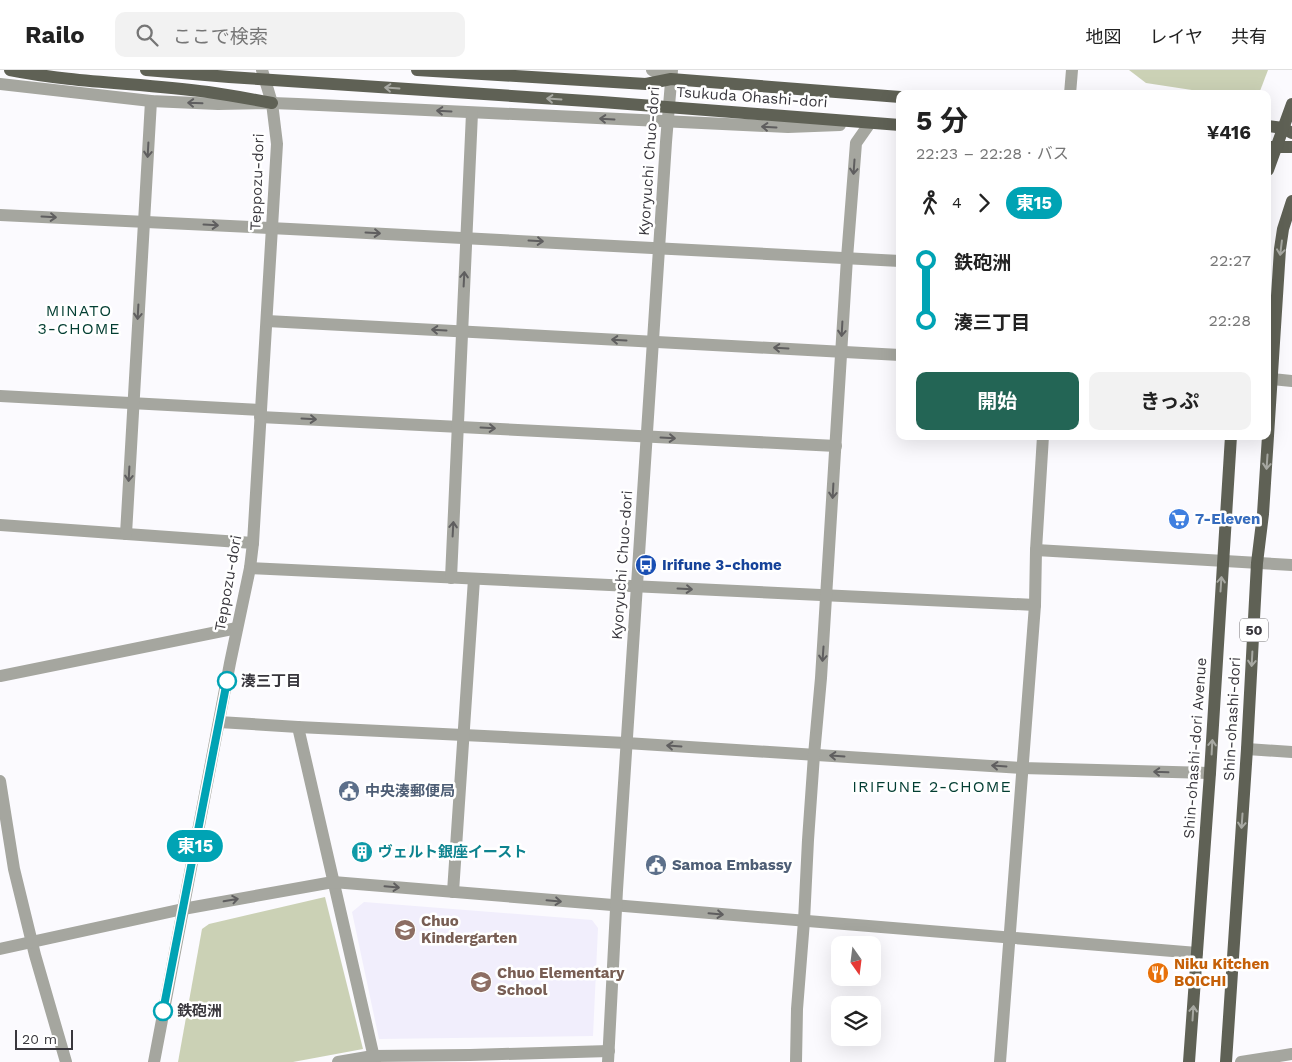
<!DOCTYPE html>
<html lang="ja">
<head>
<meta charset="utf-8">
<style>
  body { margin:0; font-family:"Work Sans","Noto Sans JP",sans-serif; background:#f2f2f2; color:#222; height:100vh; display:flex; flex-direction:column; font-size:19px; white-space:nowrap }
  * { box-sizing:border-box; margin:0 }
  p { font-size:16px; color:#767676 }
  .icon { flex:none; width:28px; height:28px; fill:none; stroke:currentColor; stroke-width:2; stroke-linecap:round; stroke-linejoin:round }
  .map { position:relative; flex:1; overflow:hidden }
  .side { position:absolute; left:896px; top:20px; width:375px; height:350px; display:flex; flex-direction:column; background:#fff; border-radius:10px; box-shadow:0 5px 20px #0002 }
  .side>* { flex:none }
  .badge { padding:0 10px; border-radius:16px; font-size:18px; line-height:32px }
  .needle { width:32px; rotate:166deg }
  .tools { position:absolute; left:831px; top:866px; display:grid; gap:10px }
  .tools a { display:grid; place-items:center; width:50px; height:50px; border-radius:10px; background:#fff; box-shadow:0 5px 20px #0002; font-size:25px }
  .scale { position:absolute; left:15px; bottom:12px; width:58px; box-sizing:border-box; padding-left:5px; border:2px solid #39373d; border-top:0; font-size:14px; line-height:18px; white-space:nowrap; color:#39373d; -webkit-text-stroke:4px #fff; paint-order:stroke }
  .map>.badge { position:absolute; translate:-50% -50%; box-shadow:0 0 0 2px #fff }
  .legs { display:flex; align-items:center; gap:8px; height:55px; padding:0 20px; font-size:16px }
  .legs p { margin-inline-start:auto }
  .overview { display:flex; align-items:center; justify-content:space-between; height:85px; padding:0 20px }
  h1 { font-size:28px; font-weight:700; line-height:38px }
  .action { display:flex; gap:10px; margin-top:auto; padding:10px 20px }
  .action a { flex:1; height:58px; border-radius:10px; background:#236555; color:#fff; font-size:20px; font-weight:700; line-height:58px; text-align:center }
  .action a+a { background:#f2f2f2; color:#222 }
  ul { padding:0 20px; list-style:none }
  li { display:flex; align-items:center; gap:18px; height:60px; font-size:19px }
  li i { display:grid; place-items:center; width:8px; height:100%; margin:0 6px; background:currentColor }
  li i::after { content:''; width:12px; height:12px; margin:-6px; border:4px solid; border-radius:50%; background:#fff }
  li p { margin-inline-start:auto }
  li:first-child i { background:linear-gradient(#0000 50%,currentColor 0) }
  li:last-child i { background:linear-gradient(currentColor 50%,#0000 0) }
  header { display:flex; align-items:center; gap:30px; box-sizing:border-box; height:70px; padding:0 25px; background:#fff; border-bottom:1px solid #e0e0e0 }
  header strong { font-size:24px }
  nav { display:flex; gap:28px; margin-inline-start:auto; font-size:18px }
  .search { width:350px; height:45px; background:#f2f2f2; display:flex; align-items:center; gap:12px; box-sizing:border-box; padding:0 18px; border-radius:10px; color:#767676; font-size:19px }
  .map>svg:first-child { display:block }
  .built { fill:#f1eefc }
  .green { fill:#cbd1b5 }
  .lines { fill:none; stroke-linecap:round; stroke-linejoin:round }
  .minor { stroke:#a5a69f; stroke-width:12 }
  .major { stroke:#5f6155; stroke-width:12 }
  .oneway { stroke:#a7a8a2 }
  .oneway2 { stroke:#5f5e5f }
  .line-1-casing { stroke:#fff; stroke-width:11 }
  .line-1 { stroke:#00a3b4; stroke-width:8 }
  .stop-1-dot { fill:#fff; stroke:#00a3b4; stroke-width:2.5 }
  .labels { text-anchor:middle; stroke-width:5; stroke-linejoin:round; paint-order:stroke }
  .shield { fill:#fff; stroke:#747377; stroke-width:1 }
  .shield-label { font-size:14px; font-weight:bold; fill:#39373d }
  .street-label { font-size:15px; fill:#39373d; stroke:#fff }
  .shop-label { font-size:15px; font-weight:bold; fill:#366cbe; stroke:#fff; text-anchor:start }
  .transit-label { font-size:15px; font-weight:bold; fill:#164399; stroke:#fff; text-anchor:start }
  .stop-label { font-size:15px; font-weight:bold; fill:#39373d; stroke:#fff; text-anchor:start }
  .service-label { font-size:15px; font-weight:bold; fill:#4e5e75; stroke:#fff; text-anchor:start }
  .culture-label { font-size:15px; font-weight:bold; fill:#0d838f; stroke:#fff; text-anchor:start }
  .education-label { font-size:15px; font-weight:bold; fill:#785e54; stroke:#fff; text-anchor:start }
  .food-label { font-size:15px; font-weight:bold; fill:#c56008; stroke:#fff; text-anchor:start }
  .neighbourhood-label { font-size:16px; letter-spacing:1px; fill:#033e32; stroke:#fff }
</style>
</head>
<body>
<header>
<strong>Railo</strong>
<div class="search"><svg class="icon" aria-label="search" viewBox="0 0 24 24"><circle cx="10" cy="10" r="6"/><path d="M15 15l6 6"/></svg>ここで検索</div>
<nav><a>地図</a><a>レイヤ</a><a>共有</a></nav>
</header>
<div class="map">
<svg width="1292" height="992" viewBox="0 0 1292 992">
  <rect width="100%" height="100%" fill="#fbfafe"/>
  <!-- built -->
  <polygon class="built" points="364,832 592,850 598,858 593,966 379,969 352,842"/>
  <!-- green -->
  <g class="green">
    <polygon points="1129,0 1268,0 1260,21 1254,24 1218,24 1146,13"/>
    <polygon points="325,827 363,979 293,992 178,992 202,859 209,854"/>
  </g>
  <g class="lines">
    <!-- minor -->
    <g class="minor">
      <polyline points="652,0 671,9"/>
      <polyline points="0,14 151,31 218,34 272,33 298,34 788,57 840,55"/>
      <polyline points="1070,24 1072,0"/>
      <polyline points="0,145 290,159 900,191"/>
      <polyline points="267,251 900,285"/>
      <polyline points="1272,309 1292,311"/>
      <polyline points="0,326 260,340"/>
      <polyline points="260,347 836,376"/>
      <polyline points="0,455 253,473"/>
      <polyline points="126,464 151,31"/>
      <polyline points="1036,480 1292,495"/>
      <polyline points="250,498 1035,535"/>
      <polyline points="451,508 472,43"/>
      <polyline points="0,606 237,558"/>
      <polyline points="219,652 298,657 626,673 1022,698 1210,703"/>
      <polyline points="298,657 375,992"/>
      <polyline points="1247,679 1292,682"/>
      <polyline points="0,711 14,799 35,885 66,992"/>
      <polyline points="453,822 474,509"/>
      <polyline points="0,879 183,839 333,812 1197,883"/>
      <polyline points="154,992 230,593 250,498 253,473 277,74 272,33 262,0"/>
      <polyline points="338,992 373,986 470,985 609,981"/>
      <polyline points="608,992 617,820 666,72 672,0"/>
      <polyline points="796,992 797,939 804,851 808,770 814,685 821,608 847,188 856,73 870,53"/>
      <polyline points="1000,992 1035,535 1036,480 1043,366"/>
      <polyline points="1241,992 1292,984"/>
    </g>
    <!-- major -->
    <g class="major">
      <path d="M10 0C75 13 143 13 208 22 230 25 251 29 272 33"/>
      <polyline points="146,0 229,7 602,32 900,55"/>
      <polyline points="417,0 646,14 671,9 900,27"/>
      <polyline points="1268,56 1283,58 1292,63"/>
      <polyline points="1270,77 1292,77"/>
      <polyline points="1268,100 1292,34"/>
      <polyline points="1189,992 1210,703 1231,366"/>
      <polyline points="1226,992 1247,679 1257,493 1263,444 1280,179 1283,159 1292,131"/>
    </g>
  </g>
  <!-- one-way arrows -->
  <defs><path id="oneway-shaft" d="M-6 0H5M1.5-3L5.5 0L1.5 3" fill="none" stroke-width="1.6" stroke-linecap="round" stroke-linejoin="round" transform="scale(1.25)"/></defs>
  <g class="oneway">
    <use href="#oneway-shaft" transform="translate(392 18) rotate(-176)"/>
    <use href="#oneway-shaft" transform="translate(554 29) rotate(-176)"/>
    <use href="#oneway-shaft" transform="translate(1281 178) rotate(97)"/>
    <use href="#oneway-shaft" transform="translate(1267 392) rotate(94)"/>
    <use href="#oneway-shaft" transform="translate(1221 514) rotate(-86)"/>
    <use href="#oneway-shaft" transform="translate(1252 589) rotate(93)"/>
    <use href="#oneway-shaft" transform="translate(1212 677) rotate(-87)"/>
    <use href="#oneway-shaft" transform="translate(1242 751) rotate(94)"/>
    <use href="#oneway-shaft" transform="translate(1193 943) rotate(-86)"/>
  </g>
  <g class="oneway2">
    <use href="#oneway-shaft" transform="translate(195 33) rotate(-178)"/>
    <use href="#oneway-shaft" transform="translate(444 41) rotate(-177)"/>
    <use href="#oneway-shaft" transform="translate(607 49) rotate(-177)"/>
    <use href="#oneway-shaft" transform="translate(769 57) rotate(-177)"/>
    <use href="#oneway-shaft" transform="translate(148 80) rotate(93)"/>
    <use href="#oneway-shaft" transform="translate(854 97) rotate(94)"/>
    <use href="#oneway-shaft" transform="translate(49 147) rotate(3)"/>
    <use href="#oneway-shaft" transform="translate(211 155) rotate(3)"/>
    <use href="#oneway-shaft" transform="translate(373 163) rotate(3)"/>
    <use href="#oneway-shaft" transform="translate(536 171) rotate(3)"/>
    <use href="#oneway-shaft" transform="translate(464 209) rotate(-87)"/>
    <use href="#oneway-shaft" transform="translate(138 242) rotate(93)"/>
    <use href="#oneway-shaft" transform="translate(842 259) rotate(93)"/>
    <use href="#oneway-shaft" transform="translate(439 260) rotate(-177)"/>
    <use href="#oneway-shaft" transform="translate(619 270) rotate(-177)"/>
    <use href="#oneway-shaft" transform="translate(781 278) rotate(-177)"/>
    <use href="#oneway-shaft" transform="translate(309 349) rotate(3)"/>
    <use href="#oneway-shaft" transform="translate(488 358) rotate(3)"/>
    <use href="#oneway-shaft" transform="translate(668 368) rotate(3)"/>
    <use href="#oneway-shaft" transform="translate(129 404) rotate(93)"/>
    <use href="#oneway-shaft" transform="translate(833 421) rotate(93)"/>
    <use href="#oneway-shaft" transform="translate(453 459) rotate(-87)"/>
    <use href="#oneway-shaft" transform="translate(685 519) rotate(3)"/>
    <use href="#oneway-shaft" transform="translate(823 584) rotate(94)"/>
    <use href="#oneway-shaft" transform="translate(674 676) rotate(-176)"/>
    <use href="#oneway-shaft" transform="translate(837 686) rotate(-176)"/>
    <use href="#oneway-shaft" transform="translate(999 696) rotate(-176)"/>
    <use href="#oneway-shaft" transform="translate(1161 702) rotate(-178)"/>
    <use href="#oneway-shaft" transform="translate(392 817) rotate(5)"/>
    <use href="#oneway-shaft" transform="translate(231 830) rotate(-10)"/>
    <use href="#oneway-shaft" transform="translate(554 831) rotate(5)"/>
    <use href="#oneway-shaft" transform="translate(716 844) rotate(5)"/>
  </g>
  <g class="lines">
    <!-- line-1 casing -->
    <g class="line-1-casing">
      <polyline id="line-1" points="163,941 227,611"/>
    </g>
    <!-- line-1 -->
    <use href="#line-1" class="line-1"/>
  </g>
  <!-- icons -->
  <defs>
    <g id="supermarket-disc" transform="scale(1.125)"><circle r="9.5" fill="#3f7fe0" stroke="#fff"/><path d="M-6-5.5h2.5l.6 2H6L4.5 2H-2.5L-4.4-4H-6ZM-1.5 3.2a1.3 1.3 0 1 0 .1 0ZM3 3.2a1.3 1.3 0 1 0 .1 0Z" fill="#fff"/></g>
    <g id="bus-disc" transform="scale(1.125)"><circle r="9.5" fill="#1a4fb4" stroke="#fff"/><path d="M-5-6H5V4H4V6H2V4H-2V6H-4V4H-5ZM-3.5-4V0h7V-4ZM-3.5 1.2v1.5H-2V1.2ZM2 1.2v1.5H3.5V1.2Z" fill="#fff"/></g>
    <g id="civic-disc" transform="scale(1.125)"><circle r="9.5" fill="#5c6f8a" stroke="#fff"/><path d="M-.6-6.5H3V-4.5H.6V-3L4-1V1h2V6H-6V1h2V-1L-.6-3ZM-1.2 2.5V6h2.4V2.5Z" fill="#fff"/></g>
    <g id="building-disc" transform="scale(1.125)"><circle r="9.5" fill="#0f9aa8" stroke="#fff"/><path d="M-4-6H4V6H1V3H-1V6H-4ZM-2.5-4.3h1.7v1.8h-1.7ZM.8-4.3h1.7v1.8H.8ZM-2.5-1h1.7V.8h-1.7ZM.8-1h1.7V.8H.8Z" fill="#fff"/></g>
    <g id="school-disc" transform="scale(1.125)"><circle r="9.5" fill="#8d6e63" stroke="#fff"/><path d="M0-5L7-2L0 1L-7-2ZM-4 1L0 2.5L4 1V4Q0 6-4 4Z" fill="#fff"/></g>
    <g id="restaurant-disc" transform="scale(1.125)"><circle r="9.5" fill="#e8710a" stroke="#fff"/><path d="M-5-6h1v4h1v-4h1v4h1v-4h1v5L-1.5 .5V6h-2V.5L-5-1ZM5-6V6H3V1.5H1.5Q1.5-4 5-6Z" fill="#fff"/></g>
  </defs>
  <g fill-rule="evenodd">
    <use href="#supermarket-disc" x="1179" y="449"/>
    <use href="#bus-disc" x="646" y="495"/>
    <use href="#civic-disc" x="349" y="721"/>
    <use href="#building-disc" x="362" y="782"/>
    <use href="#civic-disc" x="656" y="795"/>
    <use href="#school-disc" x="405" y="860"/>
    <use href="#restaurant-disc" x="1158" y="903"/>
    <use href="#school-disc" x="481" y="912"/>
  </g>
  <!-- markers -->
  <g class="stop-1-dot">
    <circle cx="227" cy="611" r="9"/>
    <circle cx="163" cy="941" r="9"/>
  </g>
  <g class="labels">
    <!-- shield labels -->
    <rect class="shield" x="1240" y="548.5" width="28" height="23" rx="4"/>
    <g class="shield-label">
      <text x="1254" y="565">50</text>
    </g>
    <!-- street labels -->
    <g class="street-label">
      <text transform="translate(752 27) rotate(4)" y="5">Tsukuda Ohashi-dori</text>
      <text transform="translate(649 91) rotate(-86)" y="5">Kyoryuchi Chuo-dori</text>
      <text transform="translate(257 112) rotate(-88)" y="5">Teppozu-dori</text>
      <text transform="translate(622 495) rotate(-86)" y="5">Kyoryuchi Chuo-dori</text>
      <text transform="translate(228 513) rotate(-80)" y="5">Teppozu-dori</text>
      <text transform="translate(1232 649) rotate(-87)" y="5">Shin-ohashi-dori</text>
      <text transform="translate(1195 678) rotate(-86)" y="5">Shin-ohashi-dori Avenue</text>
    </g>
    <!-- shop labels -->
    <g class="shop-label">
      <text x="1195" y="454">7-Eleven</text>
    </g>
    <!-- transit labels -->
    <g class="transit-label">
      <text x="662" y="500">Irifune 3-chome</text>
    </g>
    <!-- stop labels -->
    <g class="stop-label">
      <text x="241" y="616">湊三丁目</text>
      <text x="177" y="946">鉄砲洲</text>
    </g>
    <!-- service labels -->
    <g class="service-label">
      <text x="365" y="726">中央湊郵便局</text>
      <text x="672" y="800">Samoa Embassy</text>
    </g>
    <!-- culture labels -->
    <g class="culture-label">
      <text x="378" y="787">ヴェルト銀座イースト</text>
    </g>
    <!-- education labels -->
    <g class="education-label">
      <text x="421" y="856">Chuo<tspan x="421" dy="17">Kindergarten</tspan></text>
      <text x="497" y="908">Chuo Elementary<tspan x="497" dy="17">School</tspan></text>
    </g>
    <!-- food labels -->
    <g class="food-label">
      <text x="1174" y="899">Niku Kitchen<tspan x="1174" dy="17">BOICHI</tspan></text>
    </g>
    <!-- neighbourhood labels -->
    <g class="neighbourhood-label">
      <text x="79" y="246">MINATO<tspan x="79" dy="18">3-CHOME</tspan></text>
      <text x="932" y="722">IRIFUNE 2-CHOME</text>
    </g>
  </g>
</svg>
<div class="tools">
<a><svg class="needle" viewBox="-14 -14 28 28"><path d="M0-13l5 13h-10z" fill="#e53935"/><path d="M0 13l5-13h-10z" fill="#767676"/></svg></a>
<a><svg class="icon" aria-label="layers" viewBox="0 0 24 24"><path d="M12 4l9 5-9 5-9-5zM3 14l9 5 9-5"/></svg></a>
</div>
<div class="scale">20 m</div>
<b class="badge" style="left:195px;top:776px;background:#00a3b4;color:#fff">東15</b>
<section class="side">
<div class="overview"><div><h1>5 分</h1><p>22:23 – 22:28 · バス</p></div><b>¥416</b></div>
<div class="legs"><svg class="icon" aria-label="walk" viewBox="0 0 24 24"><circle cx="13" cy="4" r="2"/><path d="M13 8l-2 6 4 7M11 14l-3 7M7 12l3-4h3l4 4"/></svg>4<svg class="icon" aria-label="forward" viewBox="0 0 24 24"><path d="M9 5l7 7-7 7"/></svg><b class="badge" style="background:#00a3b4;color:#fff">東15</b></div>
<ul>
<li><i style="color:#00a3b4"></i><b>鉄砲洲</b><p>22:27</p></li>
<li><i style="color:#00a3b4"></i><b>湊三丁目</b><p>22:28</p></li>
</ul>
<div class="action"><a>開始</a><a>きっぷ</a></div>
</section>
</div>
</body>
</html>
